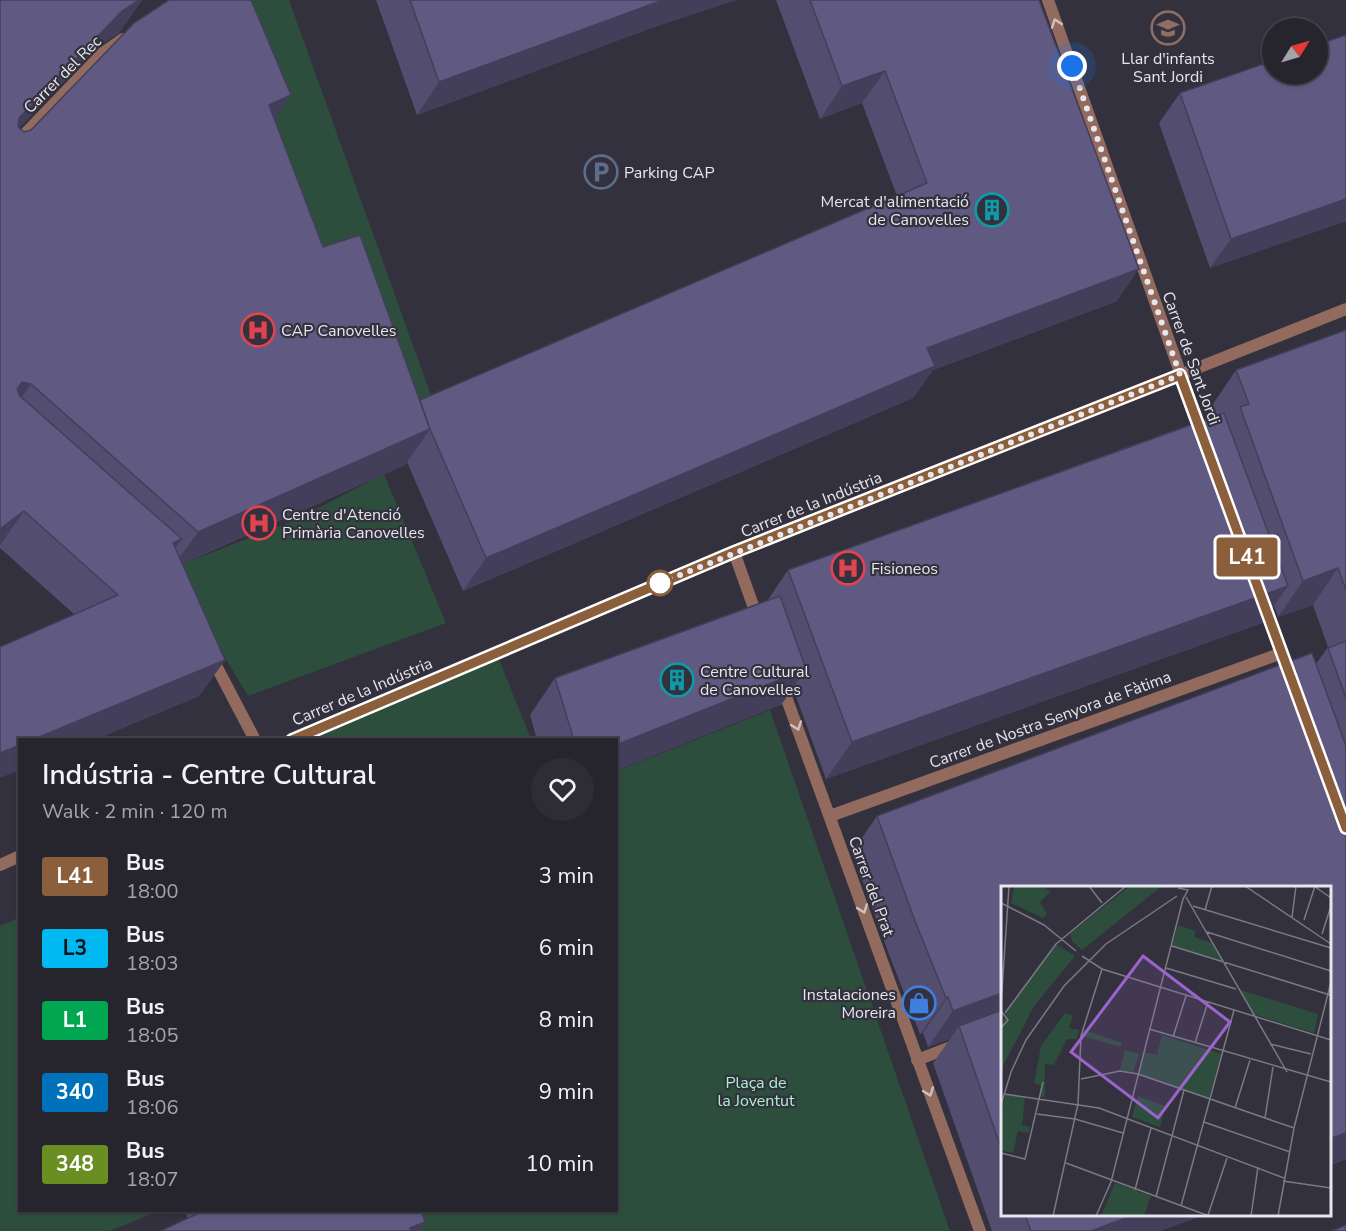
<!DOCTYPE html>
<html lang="en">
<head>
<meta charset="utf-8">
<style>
  body { margin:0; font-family:"Nunito Sans",sans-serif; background:#2e2d36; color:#f1f3f6; height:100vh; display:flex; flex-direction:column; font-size:22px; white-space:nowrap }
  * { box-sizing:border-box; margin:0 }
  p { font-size:20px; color:#a4a5aa }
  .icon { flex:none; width:33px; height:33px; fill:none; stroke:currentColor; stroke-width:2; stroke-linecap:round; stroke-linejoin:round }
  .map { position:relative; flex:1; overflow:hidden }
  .sheet { position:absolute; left:18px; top:738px; width:600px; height:474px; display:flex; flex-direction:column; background:#26252e; border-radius:0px; box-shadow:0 2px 4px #0004,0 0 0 2px #42424a }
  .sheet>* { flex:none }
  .badge { padding:0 12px; border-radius:4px; font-size:21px; line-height:39px }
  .needle { width:39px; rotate:53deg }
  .tools { position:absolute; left:1262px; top:18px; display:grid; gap:12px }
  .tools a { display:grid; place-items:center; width:66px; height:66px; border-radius:50%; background:#26252e; box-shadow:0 2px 4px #0004,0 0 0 2px #42424a; font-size:30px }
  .you { position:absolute; width:30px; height:30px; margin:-15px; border:4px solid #fff; border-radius:50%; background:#1a73e8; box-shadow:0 0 0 9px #1a73e833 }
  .map>.badge { position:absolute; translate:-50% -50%; box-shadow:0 0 0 3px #fff }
  .round { display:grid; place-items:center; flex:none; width:63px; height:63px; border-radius:32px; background:#2e2d36 }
  .headline { display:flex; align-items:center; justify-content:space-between; height:102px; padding:0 24px }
  h1 { font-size:28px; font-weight:600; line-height:45px }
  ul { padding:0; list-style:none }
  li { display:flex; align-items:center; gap:18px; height:72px; padding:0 24px }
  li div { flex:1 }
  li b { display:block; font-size:22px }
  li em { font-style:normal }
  li .badge { min-width:66px; font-weight:700; text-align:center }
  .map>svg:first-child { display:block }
  .green { fill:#2d4e3d }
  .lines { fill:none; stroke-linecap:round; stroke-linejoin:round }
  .minor { stroke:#926a5e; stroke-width:12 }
  .wall { fill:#534d70 }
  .shaded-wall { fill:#433f5b }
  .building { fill:#605a82; stroke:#433f5b; stroke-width:1.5 }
  .oneway { stroke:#cec1c2 }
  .line-casing { stroke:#fff; stroke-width:14 }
  .line { stroke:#8b5e3c; stroke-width:9 }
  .walk { stroke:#e7e6ed; stroke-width:6; stroke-dasharray:0 10.8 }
  .stop-dot { fill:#fff; stroke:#8b5e3c; stroke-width:3 }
  .labels { text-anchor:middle; stroke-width:4.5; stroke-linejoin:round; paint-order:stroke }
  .poi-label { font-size:16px; fill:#e7e6ed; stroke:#33313d; text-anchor:start }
  .street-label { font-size:16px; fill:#e7e6ed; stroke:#33313d }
  .park-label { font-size:16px; fill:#a8f3cc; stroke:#33313d }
  .inset-road { fill:none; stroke:#7b7983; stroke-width:1.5 }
  .view { fill:#9b64cd; fill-opacity:0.15; stroke:#9b64cd; stroke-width:3 }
  .inset-edge { fill:none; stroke:#e7e6ed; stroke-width:3 }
</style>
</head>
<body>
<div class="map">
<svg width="1346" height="1231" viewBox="0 0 1346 1231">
  <rect width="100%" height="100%" fill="#33313d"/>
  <!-- green -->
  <g class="green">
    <polygon points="216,0 289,0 433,401 380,423 327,270"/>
    <polygon points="384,474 446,623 248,696 172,568 293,521"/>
    <polygon points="496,652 531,739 292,740"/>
    <polygon points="770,710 950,1231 418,1231 411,1211 616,1210 617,771"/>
    <polygon points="19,918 20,1210 158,1211 110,1231 0,1231 0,926"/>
  </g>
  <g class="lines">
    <!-- minor -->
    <g class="minor">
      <polyline points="1048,0 1203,437"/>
      <polyline points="0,160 103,53 123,39"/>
      <polyline points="734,552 759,622"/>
      <polyline points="1262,600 1290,677"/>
      <polyline points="211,656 255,740"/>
      <polyline points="781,683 980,1231"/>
      <polyline points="292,740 734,552 1346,309"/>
      <polyline points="830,816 1282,653"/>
      <polyline points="0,865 20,856"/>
      <polyline points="917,1060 956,1045"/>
    </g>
  </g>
  <!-- wall -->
  <g class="wall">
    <polygon points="0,0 142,0 119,33 97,47 19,128 24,132 274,119 323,247 420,400 897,196 862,103 820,119 776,0 1039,0 1117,301 933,370 913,398 463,591 407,462 405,465 182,564 225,660 199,696 94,740 20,740 74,614 0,548"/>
    <polygon points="376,0 736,0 651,28 417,115"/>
    <polygon points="1180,93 1346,221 1210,268 1159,123"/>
    <polygon points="1346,330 1346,1159 1329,1166 1329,888 1002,888 1002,1215 1203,1215 1160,1231 992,1231 933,1063 950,1039 928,1047 923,1033 920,1034 890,957 852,852 877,816 1316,664 1328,647 1313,605 1278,617 1274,606 1262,623 826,779 793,688 781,705 616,740 537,740 530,715 555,678 767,601 788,570 1214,416 1211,407 1236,370"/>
    <polygon points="185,1210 421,1210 425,1222 419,1231 161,1231 188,1219"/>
  </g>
  <!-- shaded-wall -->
  <g class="shaded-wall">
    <polygon points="139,0 142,0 119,33 97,47 0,148 19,118 122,11"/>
    <polygon points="663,0 736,0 651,28 417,115 439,82"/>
    <polygon points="885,71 862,103 820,119 842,86"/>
    <polygon points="291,95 266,131 269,105"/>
    <polygon points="1346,199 1346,221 1210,268 1231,239"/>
    <polygon points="1139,269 1117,301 933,370 913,398 463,591 486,558 927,348"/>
    <polygon points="22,382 31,384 5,420 0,413"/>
    <polygon points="430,429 405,465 172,568 198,532"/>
    <polygon points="24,511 0,545 0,529"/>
    <polygon points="182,539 157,575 173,543"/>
    <polygon points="1338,568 1313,605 1278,617 1303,581"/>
    <polygon points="1288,586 1262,623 826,779 852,742"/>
    <polygon points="225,660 199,696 94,740 32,740"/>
    <polygon points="806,669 781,705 616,771 616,745"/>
    <polygon points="20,745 20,770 0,778 0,753"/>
    <polygon points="1002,993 1002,1021 959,1026 950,1039 928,1047 953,1011"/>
    <polygon points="948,997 923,1033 920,1034 946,998"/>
    <polygon points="1346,1133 1346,1159 1329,1166 1329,1139"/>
    <polygon points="1134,1215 1203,1215 1160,1231 1091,1231"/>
    <polygon points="425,1222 419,1231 408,1231 410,1228"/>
  </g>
  <!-- building -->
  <g class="building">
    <polygon points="0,0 139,0 122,11 19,118 18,127 24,132 31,130 134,23 169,0 251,0 291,95 269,105 323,247 360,235 430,429 198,532 31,384 22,382 17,389 20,396 182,539 173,543 225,660 32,740 20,740 20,745 0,753 0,647 118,595 24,511 0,529"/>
    <polygon points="410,0 663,0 439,82"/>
    <polygon points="810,0 1039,0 1139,269 927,348 935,366 486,558 430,429 420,400 927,183 885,71 842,86"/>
    <polygon points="1346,35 1346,199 1231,239 1180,93 1272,61 1272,74 1317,74 1317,45"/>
    <polygon points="1346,330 1346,590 1338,568 1303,581 1240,407 1249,404 1236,370"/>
    <polygon points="1224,413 1288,586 852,742 788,570"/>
    <polygon points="780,596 806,669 616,745 616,740 574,740 555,678"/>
    <polygon points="1346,641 1346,698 1328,648"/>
    <polygon points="1312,653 1346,746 1346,1133 1329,1139 1329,888 1002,888 1002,993 953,1011 948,997 946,998 915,921 877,816"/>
    <polygon points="1002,1010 1002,1151 959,1026"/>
    <polygon points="205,1210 421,1210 425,1222 410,1228 411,1231 161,1231"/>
    <polygon points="1025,1215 1134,1215 1091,1231 1031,1231"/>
    <polygon points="1346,1225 1346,1231 1332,1231"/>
  </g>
  <!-- one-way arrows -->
  <defs><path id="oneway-chevron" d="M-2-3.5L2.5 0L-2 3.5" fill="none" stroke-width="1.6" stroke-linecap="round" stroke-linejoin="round" transform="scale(1.5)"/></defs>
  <g class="oneway">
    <use href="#oneway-chevron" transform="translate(1056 23) rotate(-109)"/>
    <use href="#oneway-chevron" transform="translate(797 726) rotate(70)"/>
    <use href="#oneway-chevron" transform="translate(863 909) rotate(70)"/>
    <use href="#oneway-chevron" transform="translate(929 1092) rotate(70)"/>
  </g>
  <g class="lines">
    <!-- line casing -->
    <g class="line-casing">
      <polyline id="line" points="292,740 734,552 1180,375 1346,828"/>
    </g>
    <!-- line -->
    <use href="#line" class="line"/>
    <!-- walk -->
    <polyline class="walk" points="660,583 1180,375 1072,66"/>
  </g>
  <!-- icons -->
  <defs>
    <g id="school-ring" transform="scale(1.725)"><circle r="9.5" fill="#33313d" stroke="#8d6e63" stroke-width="1.5"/><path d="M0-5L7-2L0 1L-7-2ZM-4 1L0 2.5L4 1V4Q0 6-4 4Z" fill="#8d6e63"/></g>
    <g id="parking-ring" transform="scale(1.725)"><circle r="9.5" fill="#33313d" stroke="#5c6f8a" stroke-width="1.5"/><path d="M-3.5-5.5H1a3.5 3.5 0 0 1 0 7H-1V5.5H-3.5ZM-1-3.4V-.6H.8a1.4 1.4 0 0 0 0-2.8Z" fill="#5c6f8a"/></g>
    <g id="building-ring" transform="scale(1.725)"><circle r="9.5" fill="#33313d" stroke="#0f9aa8" stroke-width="1.5"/><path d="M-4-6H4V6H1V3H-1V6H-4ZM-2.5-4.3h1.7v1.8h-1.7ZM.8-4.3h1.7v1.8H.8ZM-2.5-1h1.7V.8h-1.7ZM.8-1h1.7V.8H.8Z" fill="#0f9aa8"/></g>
    <g id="hospital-ring" transform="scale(1.725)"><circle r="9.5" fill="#33313d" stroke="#e0444e" stroke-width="1.5"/><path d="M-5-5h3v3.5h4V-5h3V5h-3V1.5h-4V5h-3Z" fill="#e0444e"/></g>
    <g id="shop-ring" transform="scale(1.725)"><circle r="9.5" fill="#33313d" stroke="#3f7fe0" stroke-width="1.5"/><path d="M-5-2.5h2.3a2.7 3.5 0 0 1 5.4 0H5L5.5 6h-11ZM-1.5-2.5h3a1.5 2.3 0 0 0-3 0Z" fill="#3f7fe0"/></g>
  </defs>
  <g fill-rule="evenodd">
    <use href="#school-ring" x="1168" y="28"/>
    <use href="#parking-ring" x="601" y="172"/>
    <use href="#building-ring" x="992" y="210"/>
    <use href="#hospital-ring" x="258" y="330"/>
    <use href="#hospital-ring" x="259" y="523"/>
    <use href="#hospital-ring" x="848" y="568"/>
    <use href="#building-ring" x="677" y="680"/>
    <use href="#shop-ring" x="919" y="1003"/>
  </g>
  <!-- markers -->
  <circle class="stop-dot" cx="660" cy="583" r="12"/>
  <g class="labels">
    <!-- poi labels -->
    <g class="poi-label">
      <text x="1168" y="64" text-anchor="middle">Llar d'infants<tspan x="1168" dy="18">Sant Jordi</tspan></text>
      <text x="624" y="178">Parking CAP</text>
      <text x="969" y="207" text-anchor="end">Mercat d'alimentació<tspan x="969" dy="18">de Canovelles</tspan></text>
      <text x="281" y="336">CAP Canovelles</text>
      <text x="282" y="520">Centre d'Atenció<tspan x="282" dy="18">Primària Canovelles</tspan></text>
      <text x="871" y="574">Fisioneos</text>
      <text x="700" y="677">Centre Cultural<tspan x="700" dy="18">de Canovelles</tspan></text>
      <text x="896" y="1000" text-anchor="end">Instalaciones<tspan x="896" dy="18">Moreira</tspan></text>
    </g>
    <!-- street labels -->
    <g class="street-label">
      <text transform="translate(62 74) rotate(-45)" y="6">Carrer del Rec</text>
      <text transform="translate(1192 358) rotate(70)" y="6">Carrer de Sant Jordi</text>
      <text transform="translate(811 504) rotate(-22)" y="6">Carrer de la Indústria</text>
      <text transform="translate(362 691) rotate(-23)" y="6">Carrer de la Indústria</text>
      <text transform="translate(1050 719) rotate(-20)" y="6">Carrer de Nostra Senyora de Fàtima</text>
      <text transform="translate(872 886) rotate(70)" y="6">Carrer del Prat</text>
    </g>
    <!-- park labels -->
    <g class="park-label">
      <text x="756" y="1088">Plaça de<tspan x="756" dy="18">la Joventut</tspan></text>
    </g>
  </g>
  <!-- overview -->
  <g transform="translate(1001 886)">
    <rect width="330" height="330" fill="#33313d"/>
    <path d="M13 0H38L50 5 39 16 46 28 42 32 10 17ZM129 0H161L81 64 71 55 69 48ZM177 39 195 45 193 51 211 57 221 75 171 60ZM55 58 74 70 33 120 0 184V143L5 127ZM239 104 317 128 313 147 252 128ZM64 127 72 130 68 142 78 144 76 153H66L53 179 44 178V211L38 210 40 200 33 197 40 160ZM83 144 121 157 120 161 81 150ZM161 149 220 168 208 212 137 188 143 166 156 169ZM124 164 138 168 132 186 119 184ZM5 208 24 211 21 239 29 241 28 247 17 245 12 267 0 264V225ZM137 210 164 220 159 241 131 231ZM114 297 150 310 143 330H100Z" fill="#2d4e3d"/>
    <path class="inset-road" d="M88 0 101 17M244 0 330 58M313 0 330 12M177 2 187 4 182 13M185 11 286 186M0 17 43 39 75 65M192 20 330 62M204 24 211 0M291 31 295 0M303 34 314 0M206 46 330 85M321 48 330 20M171 60 329 109M81 70 101 83 330 154M165 82 235 103M0 119 8 0M0 125 7 134 0 142M4 127 55 58 125 0M148 143 330 196M172 151 185 110M194 157 207 116M269 158 310 168M80 193 119 185 137 188 293 242M3 208 98 222 283 292M0 219 10 186 25 154 63 100 105 58 176 10M234 222 249 174M36 228 74 233 122 247M264 232 272 181M203 236 289 266M0 267 24 273 42 196M65 277 208 330M282 295 330 302M134 304 150 242M155 311 183 204M180 320 233 124M207 329 226 272M52 330 77 218 80 150 101 83M95 330 110 296 182 13M250 330 257 281M277 330 293 242 330 96"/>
    <path class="view" d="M142 70 229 136 157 232 70 166Z"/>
    <rect width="330" height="330" class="inset-edge"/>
  </g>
</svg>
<div class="tools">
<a><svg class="needle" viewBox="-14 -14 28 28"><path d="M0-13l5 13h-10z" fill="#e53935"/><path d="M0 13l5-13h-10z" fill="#a4a5aa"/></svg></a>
</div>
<div class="you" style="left:1072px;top:66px"></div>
<b class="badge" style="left:1247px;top:557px;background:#8b5e3c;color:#fff">L41</b>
<section class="sheet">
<div class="headline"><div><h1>Indústria - Centre Cultural</h1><p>Walk · 2 min · 120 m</p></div><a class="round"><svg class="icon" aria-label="heart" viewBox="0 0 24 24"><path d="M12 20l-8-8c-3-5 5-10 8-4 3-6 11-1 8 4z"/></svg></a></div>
<ul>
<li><span class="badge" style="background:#8b5e3c;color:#fff">L41</span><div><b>Bus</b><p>18:00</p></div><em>3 min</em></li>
<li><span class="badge" style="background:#00b9f2;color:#111">L3</span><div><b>Bus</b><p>18:03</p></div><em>6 min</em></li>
<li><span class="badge" style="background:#00a650;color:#fff">L1</span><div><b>Bus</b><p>18:05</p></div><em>8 min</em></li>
<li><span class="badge" style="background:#0072bc;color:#fff">340</span><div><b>Bus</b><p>18:06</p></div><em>9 min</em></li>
<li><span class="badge" style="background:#6b8e23;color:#fff">348</span><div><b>Bus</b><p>18:07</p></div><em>10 min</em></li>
</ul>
</section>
</div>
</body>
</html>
